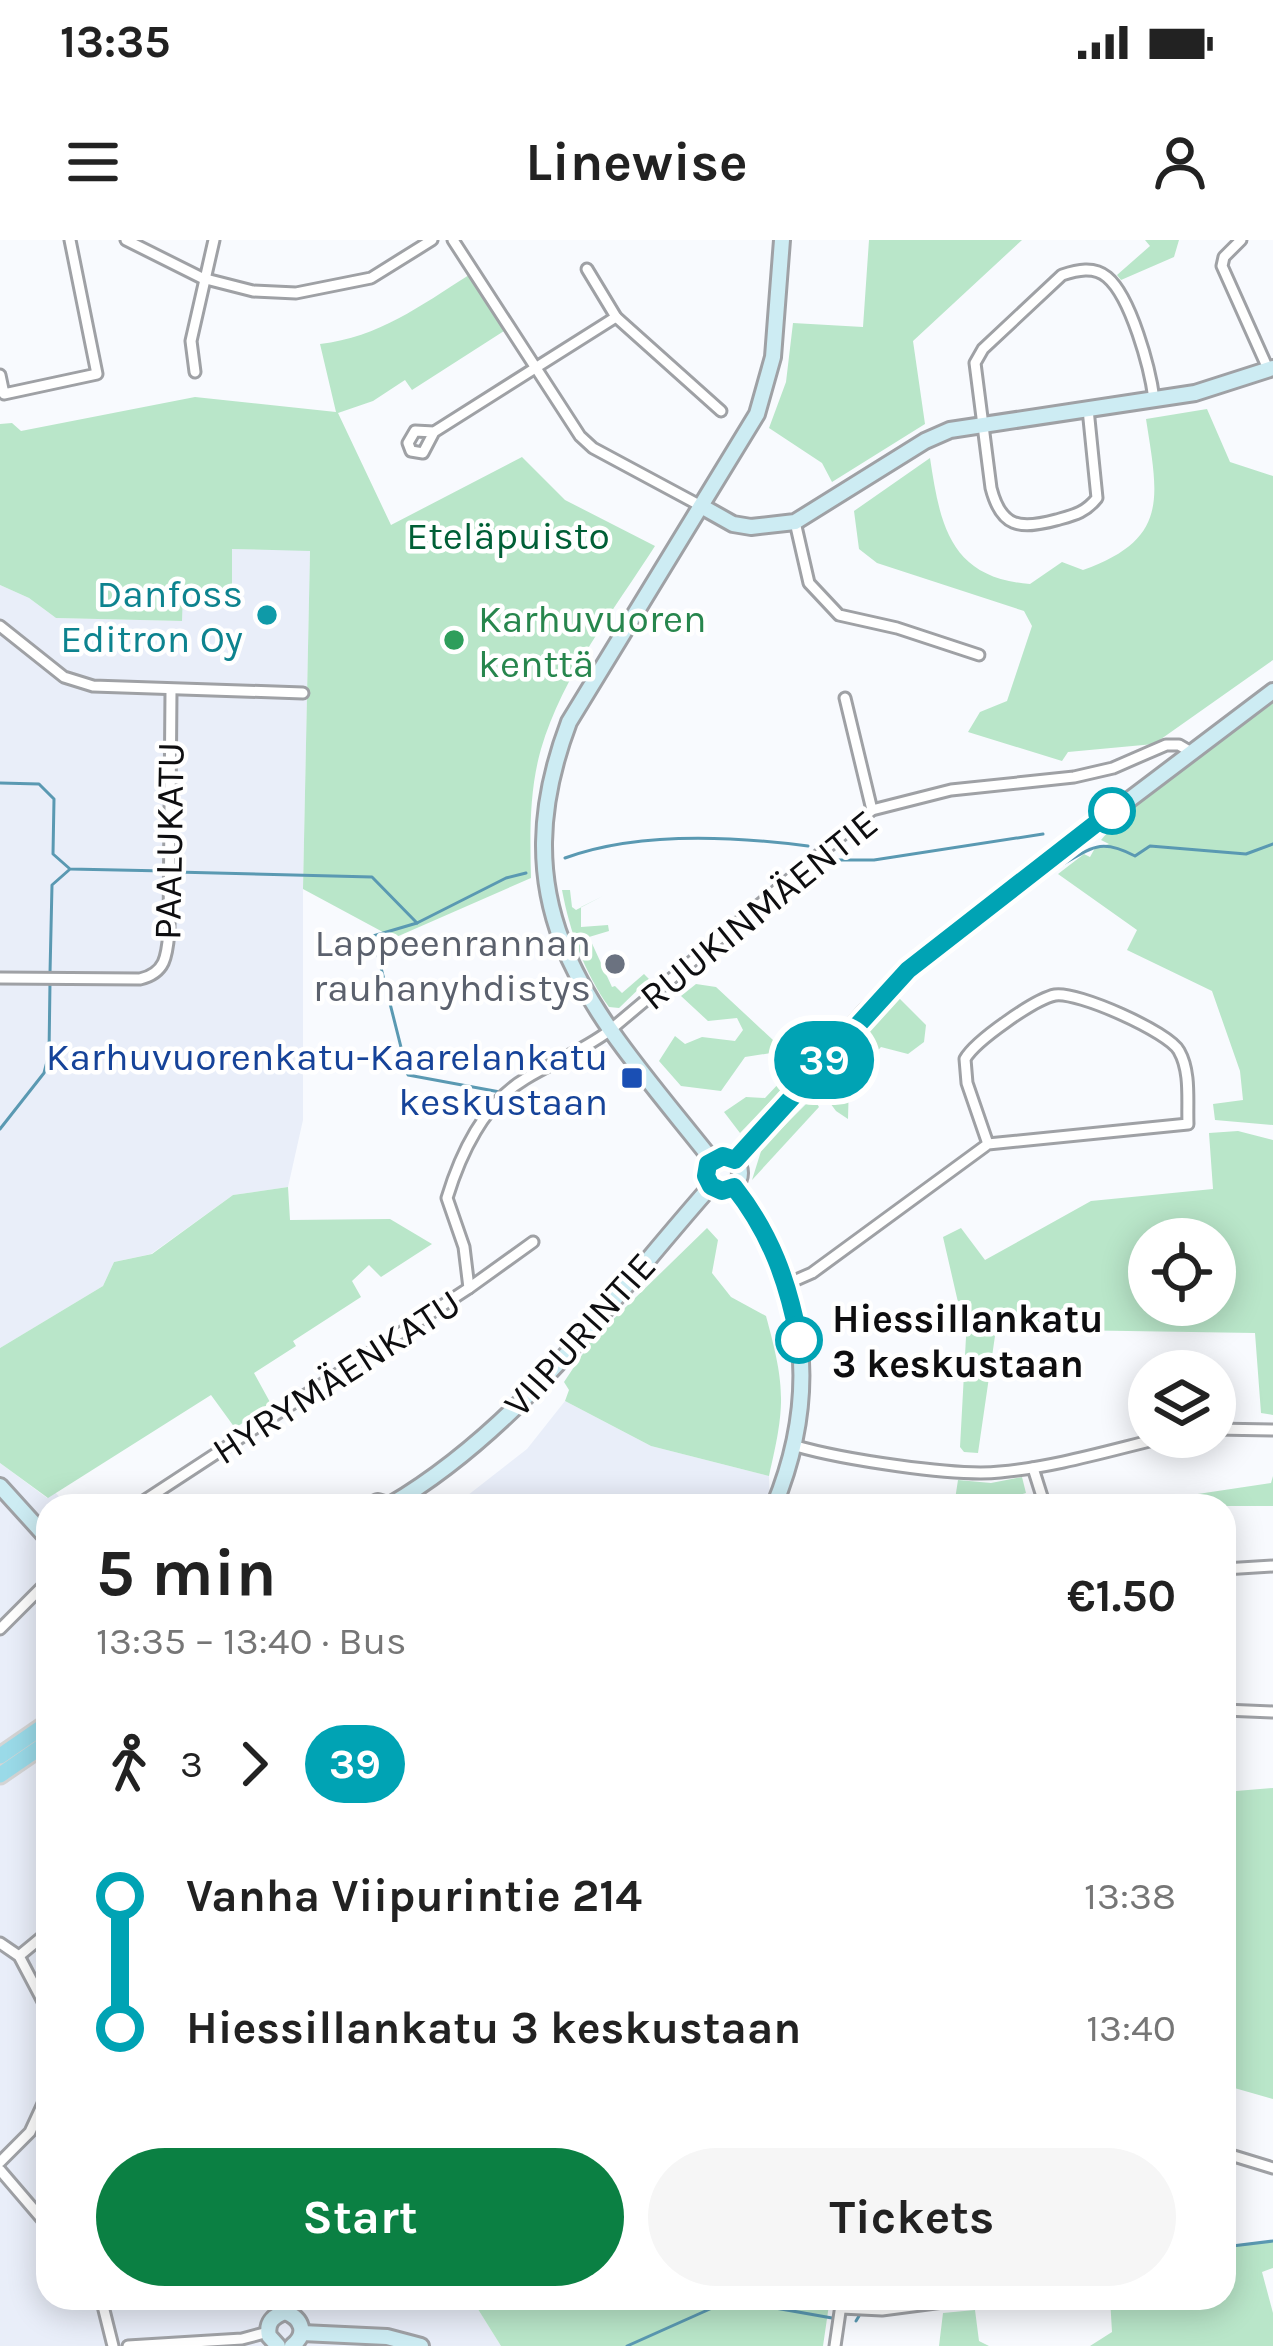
<!DOCTYPE html>
<html lang="en">
<head>
<meta charset="utf-8">
<style>
  body { margin:0; font-family:Karla,sans-serif; background:#f6f6f6; color:#222; height:100vh; display:flex; flex-direction:column; font-size:45px; white-space:nowrap }
  * { box-sizing:border-box; margin:0 }
  p { font-size:39px; color:#767676 }
  .icon { flex:none; width:66px; height:66px; fill:none; stroke:currentColor; stroke-width:2; stroke-linecap:round; stroke-linejoin:round }
  .map { position:relative; flex:1; overflow:hidden }
  .details { position:absolute; left:36px; top:1254px; width:1200px; height:816px; display:flex; flex-direction:column; background:#fff; border-radius:36px; box-shadow:0 6px 30px #0003 }
  .details>* { flex:none }
  .badge { padding:0 24px; border-radius:39px; font-size:42px; line-height:78px }
  .fabs { position:absolute; left:1128px; top:978px; display:grid; gap:24px }
  .fabs a { display:grid; place-items:center; width:108px; height:108px; border-radius:50%; background:#fff; box-shadow:0 6px 30px #0003; font-size:60px }
  .map>.badge { position:absolute; translate:-50% -50%; box-shadow:0 0 0 6px #fff }
  .legs { display:flex; align-items:center; gap:18px; height:132px; padding:0 60px; font-size:39px }
  .legs p { margin-inline-start:auto }
  .summary { display:flex; align-items:center; justify-content:space-between; height:204px; padding:0 60px }
  h1 { font-size:66px; font-weight:700; line-height:90px }
  .primary-button { display:flex; gap:24px; margin-top:auto; padding:24px 60px }
  .primary-button a { flex:1; height:138px; border-radius:72px; background:#0b8043; color:#fff; font-size:48px; font-weight:700; line-height:138px; text-align:center }
  .primary-button a+a { background:#f6f6f6; color:#222 }
  ul { padding:0 60px; list-style:none }
  li { display:flex; align-items:center; gap:42px; height:132px; font-size:45px }
  li i { display:grid; place-items:center; width:18px; height:100%; margin:0 15px; background:currentColor }
  li i::after { content:''; width:30px; height:30px; margin:-15px; border:9px solid; border-radius:50%; background:#fff }
  li p { margin-inline-start:auto }
  li:first-child i { background:linear-gradient(#0000 50%,currentColor 0) }
  li:last-child i { background:linear-gradient(currentColor 50%,#0000 0) }
  .status { display:flex; justify-content:space-between; align-items:center; height:84px; padding:0 60px; background:#fff; direction:ltr }
  .status svg { height:33px; fill:currentColor }
  header { display:flex; justify-content:space-between; align-items:center; height:156px; padding:0 60px; background:#fff; font-size:54px; font-weight:700 }
  .map>svg:first-child { display:block }
  .built { fill:#e9eef9 }
  .green { fill:#b9e6c9; fill-rule:evenodd }
  .lines { fill:none; stroke-linecap:round; stroke-linejoin:round }
  .stream { stroke:#5a99b2; stroke-width:3 }
  .street-casing { stroke:#9fa1a5; stroke-width:15 }
  .secondary-casing { stroke:#9fa1a5; stroke-width:20 }
  .primary-casing { stroke:#d4d4d4; stroke-width:21 }
  .street { stroke:#fff; stroke-width:9 }
  .secondary { stroke:#cdecf3; stroke-width:14 }
  .primary { stroke:#9adae8; stroke-width:15 }
  .line-1-casing { stroke:#fff; stroke-width:27 }
  .line-1 { stroke:#00a3b4; stroke-width:18 }
  .culture-dot { fill:#0f9aa8; stroke:#fff; stroke-width:4.5 }
  .leisure-dot { fill:#2e9e5b; stroke:#fff; stroke-width:4.5 }
  .stop-1-dot { fill:#fff; stroke:#00a3b4; stroke-width:6 }
  .worship-dot { fill:#6b7280; stroke:#fff; stroke-width:4.5 }
  .transit-dot { fill:#1a4fb4; stroke:#fff; stroke-width:4.5 }
  .labels { text-anchor:middle; stroke-width:9; stroke-linejoin:round; paint-order:stroke }
  .park-label { font-size:39px; fill:#005f36; stroke:#fff }
  .culture-label { font-size:39px; fill:#0d838f; stroke:#fff; text-anchor:end }
  .leisure-label { font-size:39px; fill:#27864d; stroke:#fff; text-anchor:start }
  .street-label { font-size:39px; fill:#0e0e10; stroke:#fff }
  .worship-label { font-size:39px; fill:#5b616d; stroke:#fff; text-anchor:end }
  .transit-label { font-size:39px; fill:#164399; stroke:#fff; text-anchor:end }
  .stop-label { font-size:39px; font-weight:bold; fill:#0e0e10; stroke:#fff; text-anchor:start }
</style>
</head>
<body>
<div class="status"><b>13:35</b><svg viewBox="0 0 49 12"><path d="M0 12V9h3v3zM5 12V6h3v6zM10 12V3h3v9zM15 12V0h3v12zM26 1h20v11H26zM47 4h2v5h-2z"/></svg></div>
<header><svg class="icon" aria-label="menu" viewBox="0 0 24 24"><path d="M4 6h16M4 12h16M4 18h16"/></svg>Linewise<svg class="icon" aria-label="person" viewBox="0 0 24 24"><circle cx="12" cy="8" r="4"/><path d="M4 21q1-7 8-7t8 7"/></svg></header>
<div class="map">
<svg width="1273" height="2106" viewBox="0 0 1273 2106">
  <rect width="100%" height="100%" fill="#f8fafe"/>
  <!-- built -->
  <g class="built">
    <polygon points="232,309 310,310 303,649 303,880 288,947 233,955 151,1014 114,1022 103,1046 0,1108 0,345 29,358 56,378 181,381 183,349"/>
    <polygon points="565,1161 651,1206 769,1236 770,1266 454,1266 527,1209"/>
    <polygon points="0,1223 47,1258 55,1252 67,1266 48,1266 48,2058 471,2058 501,2106 0,2106"/>
  </g>
  <!-- green -->
  <g class="green">
    <polygon points="869,0 1022,0 913,101 925,184 832,242 822,223 769,188 786,142 793,83 863,87"/>
    <polygon points="1145,0 1179,0 1174,17 1121,40 1117,35 1150,6"/>
    <path d="M469 35 504 91 412 150 405 140 373 161 338 173 391 285 522 217 565 260 655 306C614 370 563 435 541 509 529 551 530 595 531 638L394 698 303 649 310 311 232 309V349H183L182 381 56 378 29 358 0 345V184L12 183 21 191 195 157 336 172 320 104C379 97 420 66 469 35Z"/>
    <path d="M1207 169 1230 222 1273 236V420L1154 504 1068 512 1062 521 968 492 980 472 1007 461 1032 386 1024 371 877 323 859 309 854 271 930 218C940 285 950 338 1030 344L1062 322 1083 330C1170 299 1158 257 1146 179Z"/>
    <polygon points="1273,463 1273,885 1215,880 1213,864 1243,860 1240,831 1212,751 1127,710 1137,690 1058,634 1084,614 1090,617 1095,608 1109,604 1101,600 1127,570"/>
    <path d="M562 650H570L572 667 576 670 603 656 581 667V687L608 685 609 691 589 697 612 747 615 746 622 753 644 734 649 739 619 768 609 767C584 732 570 692 562 650Z"/>
    <polygon points="696,744 716,747 773,800 771,813 745,817 721,851 681,846 659,821 675,796 685,804 702,797 735,801 743,790 737,778 708,781 681,756"/>
    <polygon points="896,755 926,785 924,802 908,814 881,807 849,842 848,879 836,871 816,844"/>
    <polygon points="782,840 786,845 740,893 724,872 746,857 765,858"/>
    <polygon points="813,857 819,867 752,940 762,908"/>
    <path d="M1238 891 1273 900V1175L1261 1173 1255 1093 996 1089 978 1213 964 1212 960 1207 966 1097 943 997 961 988 985 1020 1091 961 1213 949 1209 893ZM1149 999H1215V1065H1149Z"/>
    <polygon points="288,947 290,980 390,979 432,1004 381,1037 369,1025 352,1041 361,1057 293,1101 296,1106 254,1133 271,1164 235,1188 211,1155 48,1258 0,1223 0,1108 103,1046 114,1022 152,1014 233,955"/>
    <path d="M707 988 718 1000 712 1033 731 1057 766 1076C785 1146 786 1164 769 1236L651 1206 565 1161 569 1150 564 1142 592 1100Z"/>
    <polygon points="1273,1236 1273,1266 1170,1266 1171,1258 1271,1243"/>
    <polygon points="1022,1237 1026,1253 983,1266 954,1266 958,1240 991,1243"/>
    <polygon points="1273,1548 1273,1859 1224,1845 1224,1552"/>
    <polygon points="1273,2001 1273,2028 1262,2032 1273,2073 1273,2106 1090,2106 1112,2092 1110,2058 1224,2058 1224,2006"/>
    <polygon points="471,2058 557,2058 564,2069 572,2058 830,2058 823,2106 501,2106"/>
    <polygon points="975,2070 979,2101 989,2106 939,2106 943,2073"/>
  </g>
  <g class="lines">
    <!-- stream -->
    <g class="stream">
      <polyline points="0,543 39,544 54,559 53,614 70,629 165,631"/>
      <path d="M565 618C638 591 731 596 808 606"/>
      <polyline points="829,620 874,620 1043,594"/>
      <path d="M1063 624C1094 606 1102 599 1135 616L1150 606 1246 614 1273 604"/>
      <polyline points="175,632 372,637 417,683 506,638 526,633"/>
      <polyline points="417,683 373,696 408,835 500,852"/>
      <polyline points="50,733 52,645 69,630"/>
      <polyline points="0,889 44,833 49,814 50,742"/>
      <polyline points="1224,2007 1273,2001"/>
      <polyline points="867,2062 869,2058"/>
      <polyline points="856,2081 859,2076"/>
      <polyline points="627,2106 730,2060 832,2078"/>
    </g>
    <!-- street casing -->
    <g class="street-casing">
      <g id="street">
        <polyline points="126,0 202,38 253,51 296,53 371,38 432,0"/>
        <polyline points="453,0 580,196 593,208 701,266"/>
        <polyline points="1241,0 1224,17 1222,26 1269,131"/>
        <polyline points="587,29 616,77 721,171"/>
        <polyline points="195,132 191,101 214,0"/>
        <polyline points="0,135 4,154 97,134 70,0"/>
        <path d="M1088 169 1097 258C1085 273 1074 275 1056 280 1019 290 1001 287 991 248L975 123 983 109 1062 35C1077 30 1094 26 1107 37 1131 57 1150 128 1154 159"/>
        <polyline points="434,192 415,191 408,203 411,211 423,213 434,192 616,77"/>
        <polyline points="795,282 809,343 839,375 897,388 979,415"/>
        <polyline points="0,386 64,437 93,446 303,453"/>
        <polyline points="845,458 872,570"/>
        <path d="M0 738 140 739C166 733 167 715 169 692L171 451"/>
        <path d="M787 1044 812 1033 988 904 1188 884C1187 861 1191 832 1179 811 1169 792 1077 751 1055 755 1035 759 975 801 965 819L967 843 988 904"/>
        <path d="M469 1048 464 1007 447 958C460 915 484 863 525 839 553 822 582 811 609 791L872 570 951 550 1074 537 1113 528 1166 505H1179L1191 512"/>
        <polyline points="1215,1189 1273,1190"/>
        <path d="M796 1206C841 1219 955 1237 1000 1232 1056 1227 1111 1210 1166 1197"/>
        <polyline points="1033,1228 1045,1266"/>
        <polyline points="136,1266 469,1048 533,1002"/>
        <polyline points="1224,1329 1273,1326"/>
        <polyline points="0,1389 48,1341"/>
        <polyline points="1224,1470 1273,1472"/>
        <polyline points="0,1703 19,1716 48,1771"/>
        <polyline points="19,1716 48,1692"/>
        <polyline points="1224,1913 1273,1928"/>
        <polyline points="0,1922 30,1892 48,1853"/>
        <polyline points="0,1930 48,1986"/>
        <polyline points="101,2058 113,2106"/>
        <polyline points="841,2068 882,2070 974,2058"/>
        <polyline points="128,2106 242,2099 268,2092"/>
        <polyline points="835,2106 842,2058"/>
      </g>
    </g>
    <!-- secondary casing -->
    <g class="secondary-casing">
      <g id="secondary">
        <polyline points="701,266 733,284 751,287 795,282 925,201 950,190 1195,153 1273,128"/>
        <circle cx="723" cy="933" r="17"/>
        <polyline points="735,919 867,770 932,709 1273,451"/>
        <path d="M712 920C598 776 495 678 569 482L757 174 773 117 782 0"/>
        <path d="M734 947C809 1042 820 1155 774 1266"/>
        <polyline points="0,1246 48,1299"/>
        <path d="M390 1265C520 1189 612 1058 711 946"/>
        <polyline points="369,1266 378,1262 391,1266"/>
        <polyline points="302,2093 387,2097 421,2106"/>
        <path d="M278 2106 269 2096C266 2083 273 2076 285 2072 302 2078 308 2094 292 2106"/>
      </g>
    </g>
    <!-- primary casing -->
    <g class="primary-casing">
      <g id="primary">
        <polyline points="0,1516 48,1483"/>
        <polyline points="0,1535 48,1502"/>
      </g>
    </g>
    <!-- street -->
    <use href="#street" class="street"/>
    <!-- secondary -->
    <use href="#secondary" class="secondary"/>
    <!-- primary -->
    <use href="#primary" class="primary"/>
  </g>
  <g class="lines">
    <!-- line-1 casing -->
    <g class="line-1-casing">
      <path id="line-1" d="M799 1100C788 1042 771 994 734 947L722 951 711 946 706 936 708 924 723 916 735 920 908 730 1112 571"/>
    </g>
    <!-- line-1 -->
    <use href="#line-1" class="line-1"/>
  </g>
  <!-- markers -->
  <circle class="culture-dot" cx="267" cy="375" r="12"/>
  <circle class="leisure-dot" cx="454" cy="400" r="12"/>
  <g class="stop-1-dot">
    <circle cx="1112" cy="571" r="21"/>
    <circle cx="799" cy="1100" r="21"/>
  </g>
  <circle class="worship-dot" cx="615" cy="724" r="12"/>
  <rect class="transit-dot" x="620" y="826" width="24" height="24" rx="6"/>
  <g class="labels">
    <!-- park labels -->
    <g class="park-label">
      <text x="508" y="309">Eteläpuisto</text>
    </g>
    <!-- culture labels -->
    <g class="culture-label">
      <text x="243" y="367">Danfoss<tspan x="243" dy="45">Editron Oy</tspan></text>
    </g>
    <!-- leisure labels -->
    <g class="leisure-label">
      <text x="478" y="392">Karhuvuoren<tspan x="478" dy="45">kenttä</tspan></text>
    </g>
    <!-- street labels -->
    <g class="street-label">
      <text transform="translate(168 601) rotate(-89)" y="14">PAALUKATU</text>
      <text transform="translate(758 669) rotate(-39)" y="14">RUUKINMÄENTIE</text>
      <text transform="translate(579 1094) rotate(-48)" y="14">VIIPURINTIE</text>
      <text transform="translate(336 1136) rotate(-33)" y="14">HYRYMÄENKATU</text>
    </g>
    <!-- worship labels -->
    <g class="worship-label">
      <text x="591" y="716">Lappeenrannan<tspan x="591" dy="45">rauhanyhdistys</tspan></text>
    </g>
    <!-- transit labels -->
    <g class="transit-label">
      <text x="608" y="830">Karhuvuorenkatu-Kaarelankatu<tspan x="608" dy="45">keskustaan</tspan></text>
    </g>
    <!-- stop labels -->
    <g class="stop-label">
      <text x="832" y="1092">Hiessillankatu<tspan x="832" dy="45">3 keskustaan</tspan></text>
    </g>
  </g>
</svg>
<div class="fabs">
<a><svg class="icon" aria-label="locate" viewBox="0 0 24 24"><circle cx="12" cy="12" r="6"/><path d="M12 2v4M12 18v4M2 12h4M18 12h4"/></svg></a>
<a><svg class="icon" aria-label="layers" viewBox="0 0 24 24"><path d="M12 4l9 5-9 5-9-5zM3 14l9 5 9-5"/></svg></a>
</div>
<b class="badge" style="left:824px;top:820px;background:#00a3b4;color:#fff">39</b>
<section class="details">
<div class="summary"><div><h1>5 min</h1><p>13:35 – 13:40 · Bus</p></div><b>€1.50</b></div>
<div class="legs"><svg class="icon" aria-label="walk" viewBox="0 0 24 24"><circle cx="13" cy="4" r="2"/><path d="M13 8l-2 6 4 7M11 14l-3 7M7 12l3-4h3l4 4"/></svg>3<svg class="icon" aria-label="forward" viewBox="0 0 24 24"><path d="M9 5l7 7-7 7"/></svg><b class="badge" style="background:#00a3b4;color:#fff">39</b></div>
<ul>
<li><i style="color:#00a3b4"></i><b>Vanha Viipurintie 214</b><p>13:38</p></li>
<li><i style="color:#00a3b4"></i><b>Hiessillankatu 3 keskustaan</b><p>13:40</p></li>
</ul>
<div class="primary-button"><a>Start</a><a>Tickets</a></div>
</section>
</div>
</body>
</html>
